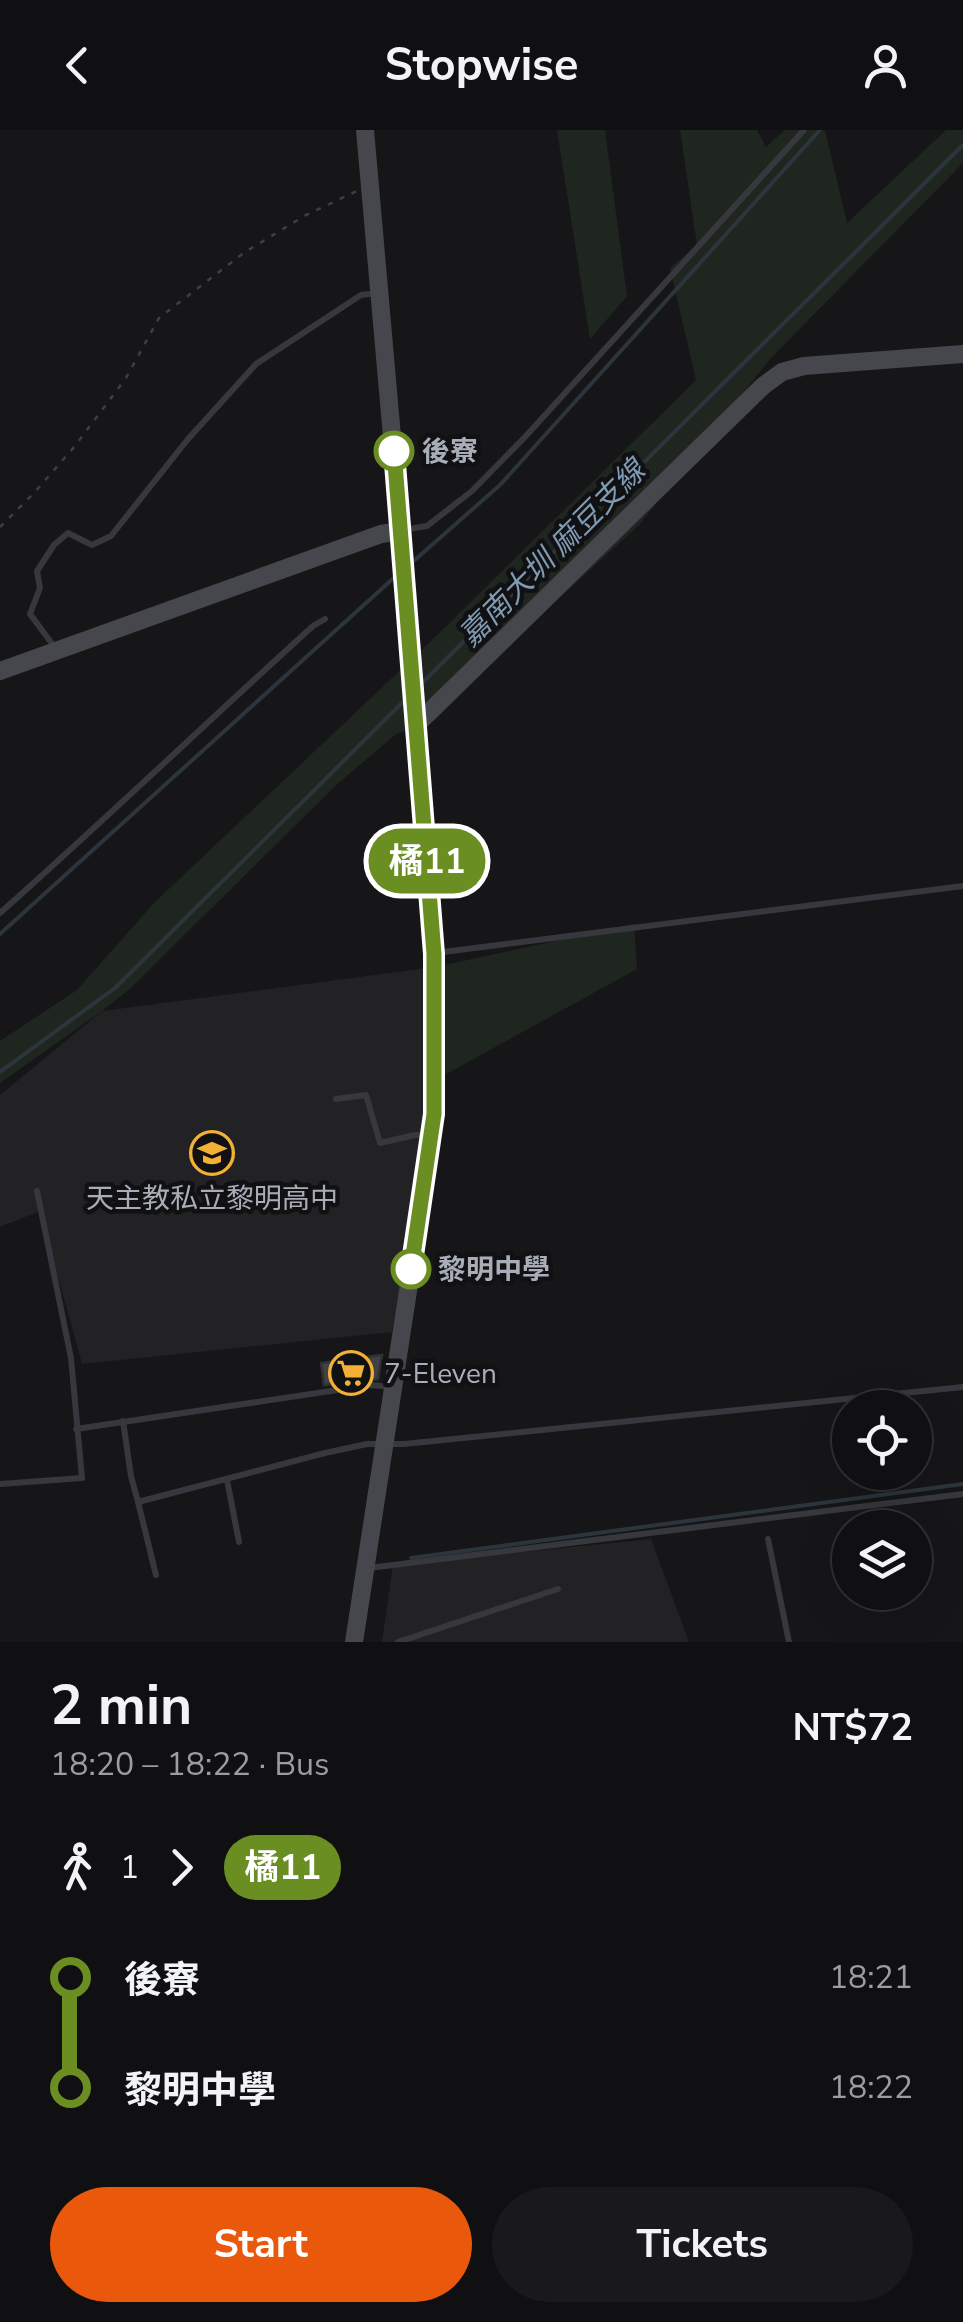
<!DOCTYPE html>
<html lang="en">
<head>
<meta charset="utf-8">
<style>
  body { margin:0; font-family:"Nunito Sans","Noto Sans TC",sans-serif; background:#19191b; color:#f1f3f6; height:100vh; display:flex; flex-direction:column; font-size:38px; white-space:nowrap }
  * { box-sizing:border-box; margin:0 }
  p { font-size:32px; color:#9c9d9f }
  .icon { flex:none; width:55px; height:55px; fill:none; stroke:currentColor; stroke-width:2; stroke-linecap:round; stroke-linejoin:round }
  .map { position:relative; height:1512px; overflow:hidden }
  .drawer { display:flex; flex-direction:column; background:#101012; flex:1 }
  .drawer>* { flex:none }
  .badge { padding:0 20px; border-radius:32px; font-size:35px; line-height:65px }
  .buttons { position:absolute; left:832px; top:1260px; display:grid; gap:20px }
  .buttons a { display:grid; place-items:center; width:100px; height:100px; border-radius:50%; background:#101012; box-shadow:0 10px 40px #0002,0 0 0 2px #303032; font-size:50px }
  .map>.badge { position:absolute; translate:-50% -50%; box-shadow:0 0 0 5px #fff }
  .legs { display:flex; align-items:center; gap:15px; height:110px; padding:0 50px; font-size:32px }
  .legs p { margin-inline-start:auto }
  .head { display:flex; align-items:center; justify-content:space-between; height:170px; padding:0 50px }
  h1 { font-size:55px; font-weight:700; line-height:75px }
  .primary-button { display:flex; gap:20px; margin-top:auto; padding:20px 50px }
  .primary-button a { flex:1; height:115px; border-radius:60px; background:#ea580c; color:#fff; font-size:40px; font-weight:700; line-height:115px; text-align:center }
  .primary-button a+a { background:#19191b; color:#f1f3f6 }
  ul { padding:0 50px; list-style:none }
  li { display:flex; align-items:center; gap:35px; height:110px; font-size:38px }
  li i { display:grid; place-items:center; width:15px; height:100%; margin:0 12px; background:currentColor }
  li i::after { content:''; width:25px; height:25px; margin:-12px; border:8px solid; border-radius:50%; background:#101012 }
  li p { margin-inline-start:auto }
  li:first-child i { background:linear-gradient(#0000 50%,currentColor 0) }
  li:last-child i { background:linear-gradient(currentColor 50%,#0000 0) }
  header { display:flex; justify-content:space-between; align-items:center; height:130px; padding:0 50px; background:#101012; font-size:45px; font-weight:700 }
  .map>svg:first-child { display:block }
  .built { fill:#222225 }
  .green { fill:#1e261f }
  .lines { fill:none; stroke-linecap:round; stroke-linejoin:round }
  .stream { stroke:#2c353c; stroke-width:4 }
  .building { fill:#404145; stroke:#303034; stroke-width:2.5 }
  .path { stroke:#3d3f44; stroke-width:2.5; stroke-dasharray:5 8; stroke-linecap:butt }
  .lane { stroke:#37383d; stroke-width:6 }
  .secondary { stroke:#45474d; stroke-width:18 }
  .line-1-casing { stroke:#fff; stroke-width:22 }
  .line-1 { stroke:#6b8e23; stroke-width:15 }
  .stop-1-dot { fill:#fff; stroke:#6b8e23; stroke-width:5 }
  .labels { text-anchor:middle; stroke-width:9; stroke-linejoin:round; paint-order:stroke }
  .stop-label { font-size:28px; font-weight:bold; fill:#a8adb8; stroke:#111113; text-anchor:start }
  .poi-label { font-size:28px; fill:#a8adb8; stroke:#111113 }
  .water-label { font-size:30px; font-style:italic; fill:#7f9bb3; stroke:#111113 }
</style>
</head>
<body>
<header><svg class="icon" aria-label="back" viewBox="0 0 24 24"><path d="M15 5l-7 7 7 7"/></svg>Stopwise<svg class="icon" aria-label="person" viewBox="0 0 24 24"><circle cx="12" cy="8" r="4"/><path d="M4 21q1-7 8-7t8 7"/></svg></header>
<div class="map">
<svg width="963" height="1512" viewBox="0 0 963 1512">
  <rect width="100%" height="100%" fill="#161618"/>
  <!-- built -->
  <g class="built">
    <polygon points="435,837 439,948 392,1202 82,1234 40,1081 0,1097 0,965 102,881"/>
    <polygon points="651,1409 689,1512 382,1512 393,1435"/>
  </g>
  <!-- green -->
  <g class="green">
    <polygon points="557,0 605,0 627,166 590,209"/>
    <polygon points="680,0 757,0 766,17 785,0 825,0 847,93 946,0 963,0 963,33 770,229 639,395 557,470 434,591 396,604 335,656 132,857 102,881 0,953 0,911 77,860 155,772 428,514 696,250 670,138 697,115"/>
    <polygon points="634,794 637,839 439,948 435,837"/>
  </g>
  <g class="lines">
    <!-- stream -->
    <g class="stream">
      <polyline points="408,436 500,355 820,0"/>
      <polyline points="422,553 963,15"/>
      <polyline points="0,804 397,445"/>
      <polyline points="0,942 115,858 408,567"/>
      <polyline points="411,1428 963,1354"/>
    </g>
  </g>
  <!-- building -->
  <polygon class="building" points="382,1225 378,1249 324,1255 321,1233"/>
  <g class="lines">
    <!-- path -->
    <polyline class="path" points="0,397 34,363 75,316 126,248 159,188 245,122 306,85 357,61"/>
    <!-- lane -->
    <g class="lane">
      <polyline points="402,400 427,396 472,361 525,307 804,0"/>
      <polyline points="56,519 30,484 40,458 37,441 54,415 68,403 92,415 111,406 188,309 256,234 361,165 377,163"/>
      <path d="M0 783C106 689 208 591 313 496L325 489"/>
      <polyline points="435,823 963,756"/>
      <polyline points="336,969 366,965 380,1013 415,1005 430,1005"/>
      <polyline points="123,1291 131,1346 138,1372 325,1323 367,1314 404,1314 963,1257"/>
      <polyline points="76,1299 371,1255 392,1257"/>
      <polyline points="227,1350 239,1412"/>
      <polyline points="0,1354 82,1348 71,1228 37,1061"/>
      <polyline points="138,1372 156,1445"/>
      <polyline points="768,1409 789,1512"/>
      <polyline points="369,1438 963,1364"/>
      <polyline points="398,1512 558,1459"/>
    </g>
    <!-- secondary -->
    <g class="secondary">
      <polyline points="0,541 381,404 400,401"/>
      <polyline points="417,594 763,256 782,242 804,236 963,224"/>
      <polyline points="354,1512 428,1031 436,952 434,824 416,579 365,0"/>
    </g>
  </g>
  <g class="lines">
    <!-- line-1 casing -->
    <g class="line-1-casing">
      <polyline id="line-1" points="394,321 434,824 434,984 411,1139"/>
    </g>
    <!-- line-1 -->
    <use href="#line-1" class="line-1"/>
  </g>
  <!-- icons -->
  <defs>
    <g id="school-ring" transform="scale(2.25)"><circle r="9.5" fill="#111113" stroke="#f2b134" stroke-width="1.5"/><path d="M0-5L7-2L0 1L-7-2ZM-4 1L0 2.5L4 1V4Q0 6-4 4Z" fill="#f2b134"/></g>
    <g id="supermarket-ring" transform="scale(2.25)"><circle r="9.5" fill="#111113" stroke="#f2b134" stroke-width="1.5"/><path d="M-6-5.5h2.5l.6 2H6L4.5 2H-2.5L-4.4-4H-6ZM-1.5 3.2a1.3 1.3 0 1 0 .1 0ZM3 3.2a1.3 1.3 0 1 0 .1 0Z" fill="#f2b134"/></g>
  </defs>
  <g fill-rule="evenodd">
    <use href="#school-ring" x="212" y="1023"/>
    <use href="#supermarket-ring" x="351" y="1243"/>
  </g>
  <!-- markers -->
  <g class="stop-1-dot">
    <circle cx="394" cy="321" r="18"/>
    <circle cx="411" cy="1139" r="18"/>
  </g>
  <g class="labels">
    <!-- stop labels -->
    <g class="stop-label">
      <text x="422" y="331">後寮</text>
      <text x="438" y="1149">黎明中學</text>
    </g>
    <!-- poi labels -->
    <g class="poi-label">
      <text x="212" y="1078">天主教私立黎明高中</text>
      <text x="384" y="1253" text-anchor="start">7-Eleven</text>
    </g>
    <!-- water labels -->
    <g class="water-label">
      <text transform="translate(552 423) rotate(-45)" y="10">嘉南大圳 麻豆支線</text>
    </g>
  </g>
</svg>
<div class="buttons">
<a><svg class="icon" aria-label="locate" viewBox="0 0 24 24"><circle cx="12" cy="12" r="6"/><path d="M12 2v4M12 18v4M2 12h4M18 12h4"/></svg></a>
<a><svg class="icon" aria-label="layers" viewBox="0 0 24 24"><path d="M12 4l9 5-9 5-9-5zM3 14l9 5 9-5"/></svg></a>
</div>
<b class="badge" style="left:427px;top:731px;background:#6b8e23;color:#fff">橘11</b>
</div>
<section class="drawer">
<div class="head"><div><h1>2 min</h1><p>18:20 – 18:22 · Bus</p></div><b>NT$72</b></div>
<div class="legs"><svg class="icon" aria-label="walk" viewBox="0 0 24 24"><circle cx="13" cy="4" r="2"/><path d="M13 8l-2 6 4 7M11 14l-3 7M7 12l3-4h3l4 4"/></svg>1<svg class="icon" aria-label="forward" viewBox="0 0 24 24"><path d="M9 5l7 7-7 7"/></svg><b class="badge" style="background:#6b8e23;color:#fff">橘11</b></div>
<ul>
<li><i style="color:#6b8e23"></i><b>後寮</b><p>18:21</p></li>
<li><i style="color:#6b8e23"></i><b>黎明中學</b><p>18:22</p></li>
</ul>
<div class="primary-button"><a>Start</a><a>Tickets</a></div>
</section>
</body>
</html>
